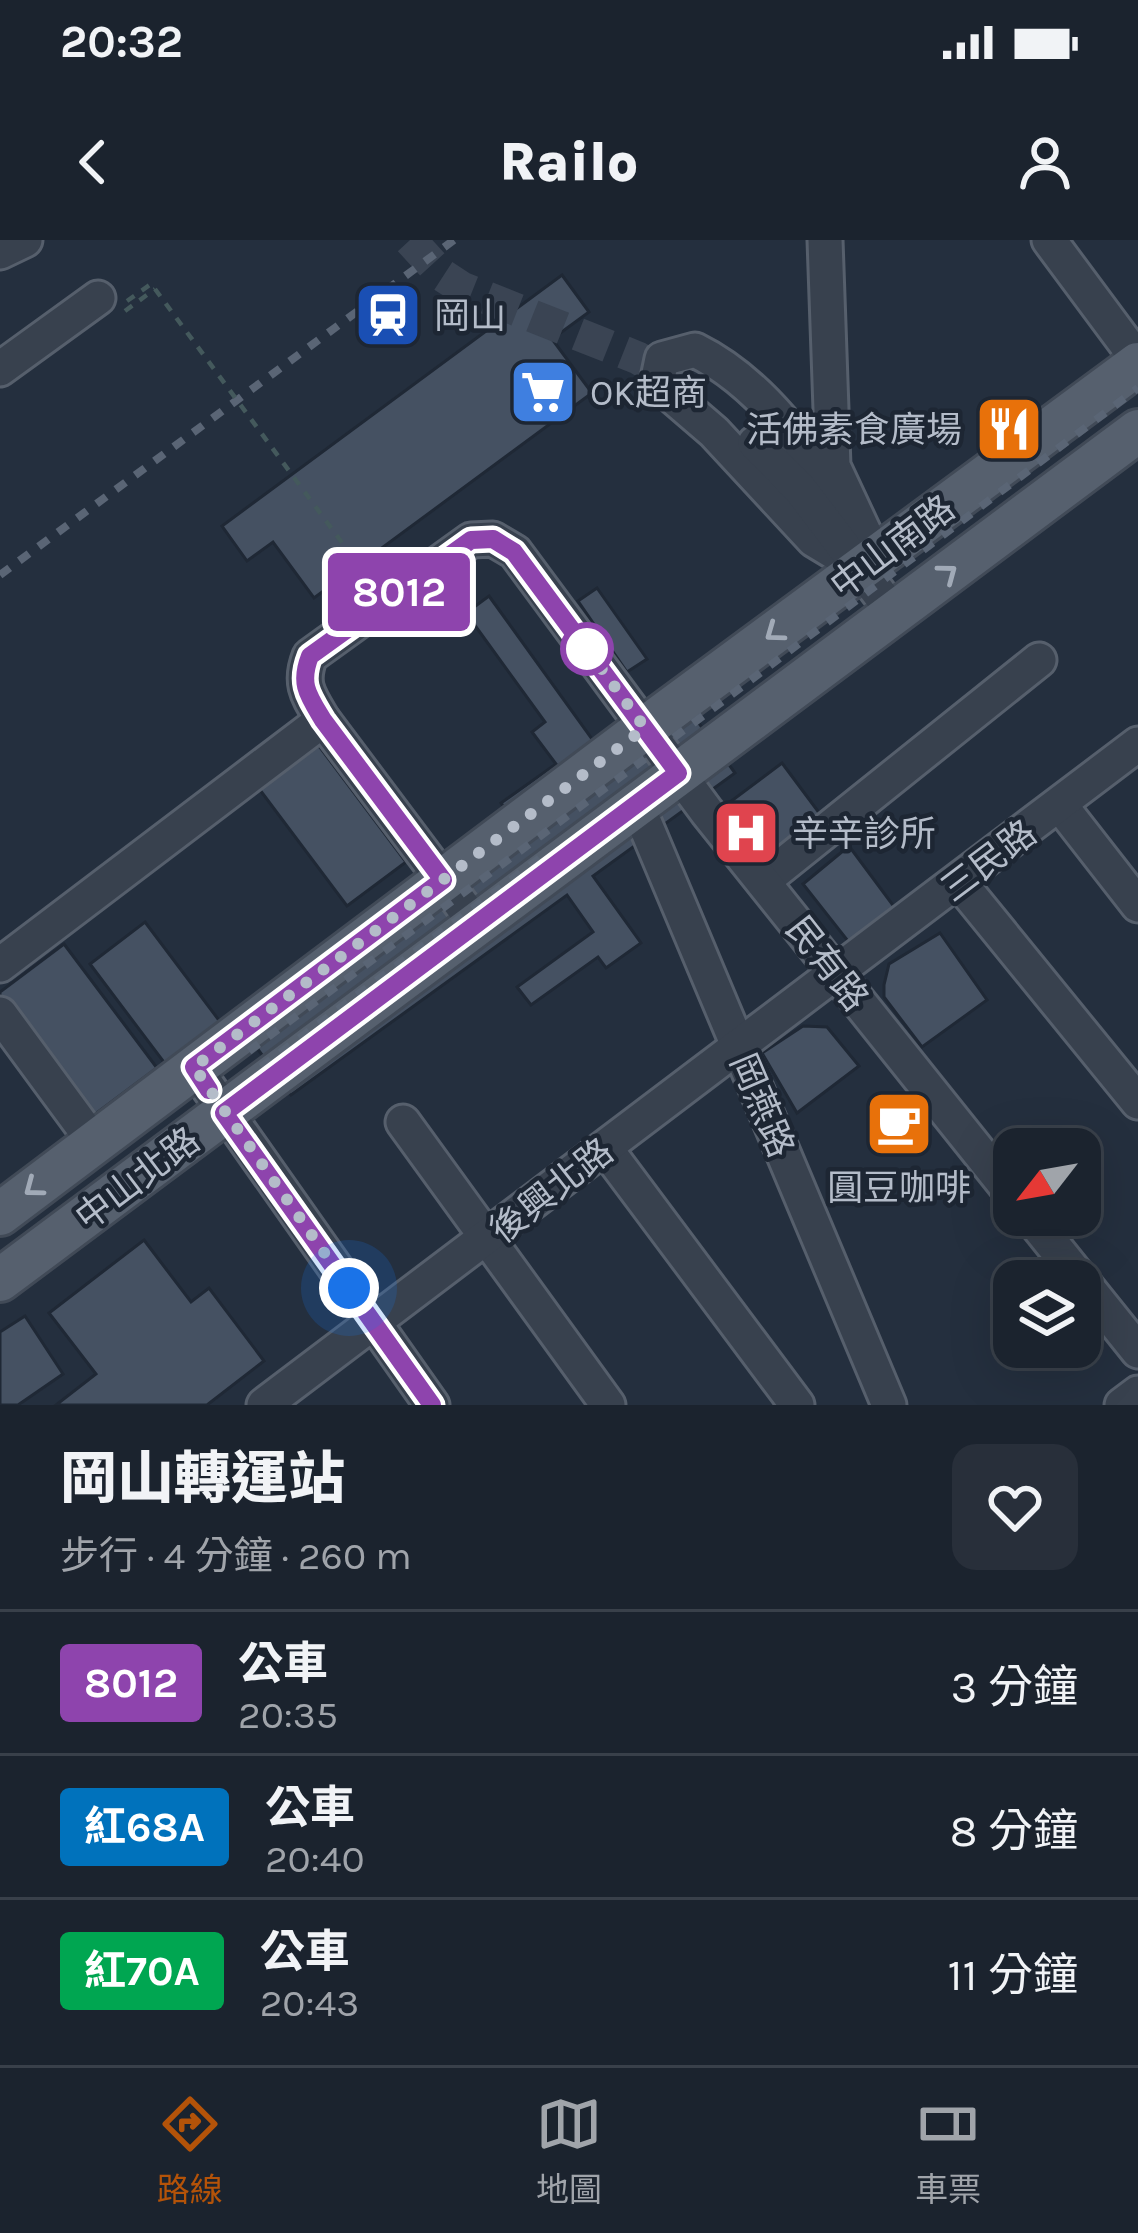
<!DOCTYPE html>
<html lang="zh-TW">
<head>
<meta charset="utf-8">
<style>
  body { margin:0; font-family:Karla,"Noto Sans TC",sans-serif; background:#282f3a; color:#f1f3f6; height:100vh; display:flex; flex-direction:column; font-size:45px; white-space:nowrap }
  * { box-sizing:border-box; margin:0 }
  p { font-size:39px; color:#a0a4aa }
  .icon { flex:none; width:66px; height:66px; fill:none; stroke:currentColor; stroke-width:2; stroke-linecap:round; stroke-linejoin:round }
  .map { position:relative; height:1165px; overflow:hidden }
  .drawer { display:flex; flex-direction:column; background:#1b232e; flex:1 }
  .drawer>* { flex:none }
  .badge { padding:0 24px; border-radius:9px; font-size:42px; line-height:78px }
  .needle { width:78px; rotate:239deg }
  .fabs { position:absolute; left:993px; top:888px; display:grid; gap:24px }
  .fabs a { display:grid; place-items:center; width:108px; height:108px; border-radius:24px; background:#1b232e; box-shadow:0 12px 48px #0002,0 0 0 3px #39404a; font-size:60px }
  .you { position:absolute; width:60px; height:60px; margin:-30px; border:9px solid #fff; border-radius:50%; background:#1a73e8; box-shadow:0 0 0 18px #1a73e833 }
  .map>.badge { position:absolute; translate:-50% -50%; box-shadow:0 0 0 6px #fff }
  .round { display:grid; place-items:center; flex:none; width:126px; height:126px; border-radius:24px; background:#282f3a }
  .headline { display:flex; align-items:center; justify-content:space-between; height:204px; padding:0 60px }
  h1 { font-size:57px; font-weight:800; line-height:90px }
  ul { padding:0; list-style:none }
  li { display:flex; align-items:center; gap:36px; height:144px; padding:0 60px; border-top:3px solid #39404a }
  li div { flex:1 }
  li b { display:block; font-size:45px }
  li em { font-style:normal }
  li .badge { min-width:132px; font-weight:700; text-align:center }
  .status { display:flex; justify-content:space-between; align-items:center; height:84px; padding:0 60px; background:#1b232e; direction:ltr }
  .status svg { height:33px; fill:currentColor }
  header { display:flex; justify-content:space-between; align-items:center; height:156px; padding:0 60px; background:#1b232e; font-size:54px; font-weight:800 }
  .menu { display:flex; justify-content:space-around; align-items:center; height:168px; border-top:3px solid #39404a; background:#1b232e; font-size:33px; color:#a0a4aa }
  .menu a { display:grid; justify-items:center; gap:6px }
  .menu .current { color:#b45309 }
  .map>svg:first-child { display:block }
  .building { fill:#455162; stroke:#1f2835; stroke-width:3 }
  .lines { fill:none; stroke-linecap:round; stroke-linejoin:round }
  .minor-tunnel { stroke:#3a4453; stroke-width:33; stroke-dasharray:33 16; stroke-linecap:butt }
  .minor-casing { stroke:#565f6c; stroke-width:39 }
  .major-casing { stroke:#414a57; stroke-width:48 }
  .path { stroke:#44595c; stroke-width:4.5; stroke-dasharray:9 9; stroke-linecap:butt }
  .minor { stroke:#38414e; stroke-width:33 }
  .major { stroke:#56606e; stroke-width:42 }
  .rail { stroke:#5a6575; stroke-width:8; stroke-dasharray:12 12; stroke-linecap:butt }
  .path-bridge { stroke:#44595c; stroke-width:4.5; stroke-dasharray:9 9; stroke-linecap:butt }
  .oneway { stroke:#a1aab7 }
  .line-casing { stroke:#fff; stroke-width:27 }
  .line { stroke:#8e44ad; stroke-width:18 }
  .walk { stroke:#b4bcc9; stroke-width:12; stroke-dasharray:0 21.6 }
  .stop-dot { fill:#fff; stroke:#8e44ad; stroke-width:6 }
  .labels { text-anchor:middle; stroke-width:9; stroke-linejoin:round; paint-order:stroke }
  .poi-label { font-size:36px; fill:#b4bcc9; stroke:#1d2633; text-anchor:start }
  .street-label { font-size:36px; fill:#b4bcc9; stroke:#1d2633 }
</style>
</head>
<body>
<div class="status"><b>20:32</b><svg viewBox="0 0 49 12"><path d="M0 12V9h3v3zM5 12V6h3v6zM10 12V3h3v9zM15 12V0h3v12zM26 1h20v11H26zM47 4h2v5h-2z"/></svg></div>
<header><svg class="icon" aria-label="back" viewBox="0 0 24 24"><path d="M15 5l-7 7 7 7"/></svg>Railo<svg class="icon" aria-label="person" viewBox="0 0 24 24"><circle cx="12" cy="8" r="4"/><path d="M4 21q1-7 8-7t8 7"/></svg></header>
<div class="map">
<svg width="1138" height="1165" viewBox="0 0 1138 1165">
  <rect width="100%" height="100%" fill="#242f3e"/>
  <!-- building -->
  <g class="building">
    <polygon points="562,35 589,72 552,99 592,153 314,358 273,302 247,321 222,286"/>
    <polygon points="597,348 647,419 627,432 578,361"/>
    <polygon points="489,356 602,513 680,457 735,533 593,636 641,703 606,728 598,717 531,765 517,747 593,692 567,655 291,855 236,779 513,579 501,563 556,524 532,492 545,482 466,373"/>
    <polygon points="313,498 406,622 347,666 254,542"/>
    <polygon points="782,523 823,578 772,617 730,562"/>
    <polygon points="849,606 901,676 855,710 803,644"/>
    <polygon points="145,682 221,783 166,825 90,724"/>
    <polygon points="940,693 987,760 922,807 884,757 884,745 889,724"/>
    <polygon points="64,704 157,828 86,881 0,766 0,752"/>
    <polygon points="803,786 827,787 859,826 797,873 762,813"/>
    <polygon points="144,1000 191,1062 209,1048 264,1121 207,1165 56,1165 96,1134 49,1073"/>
    <polygon points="25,1076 63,1134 18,1165 0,1165 0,1092"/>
  </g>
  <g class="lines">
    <!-- minor-tunnel -->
    <polyline class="minor-tunnel" points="410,0 442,35 462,48 638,118 682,145"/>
    <!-- minor casing -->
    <g class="minor-casing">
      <g id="minor">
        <path d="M825 0 833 226 869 303 862 329 814 300 714 192 657 143 662 119 695 110C774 149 821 233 869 303"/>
        <polyline points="1049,0 1138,120"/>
        <polyline points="0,12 25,0"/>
        <polyline points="0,129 98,58"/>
        <polyline points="755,203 800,249 894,373"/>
        <polyline points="637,565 889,1165"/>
        <polyline points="1060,565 1138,665"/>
        <polyline points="763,641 1039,420"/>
        <polyline points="959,642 1138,862"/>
        <path d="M476 684 323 480C308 455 299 444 310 416L471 300 493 299 515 312 707 572 1014 956"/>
        <polyline points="0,725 323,480"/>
        <polyline points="0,774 94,902"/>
        <polyline points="194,827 432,1165"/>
        <polyline points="403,882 608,1165"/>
        <polyline points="605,908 797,1165"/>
        <polyline points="1029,975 1138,1111"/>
        <polyline points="264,1165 1138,504"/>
        <polyline points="1122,1165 1138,1153"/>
      </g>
    </g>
    <!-- major casing -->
    <g class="major-casing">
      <g id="major">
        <polyline points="0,974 645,488 1138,124"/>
        <polyline points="0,1040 1138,191"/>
      </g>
    </g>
    <!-- path -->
    <g class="path">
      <polyline points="127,61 151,44 155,49"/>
      <polyline points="125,71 155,49"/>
      <polyline points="358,344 353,337 369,325 377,336"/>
    </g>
    <!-- minor -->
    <use href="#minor" class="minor"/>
    <!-- major -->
    <use href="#major" class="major"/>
    <!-- rail -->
    <g class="rail">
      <polyline points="0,335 454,0"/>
      <polyline points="249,811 711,470 1138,148"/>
      <polyline points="261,827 544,615"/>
    </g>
    <!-- path-bridge -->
    <polyline class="path-bridge" points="155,49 374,346"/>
  </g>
  <!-- one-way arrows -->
  <defs><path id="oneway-chevron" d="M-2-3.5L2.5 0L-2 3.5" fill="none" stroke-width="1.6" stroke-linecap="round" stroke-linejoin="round" transform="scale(3)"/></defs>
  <g class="oneway">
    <use href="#oneway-chevron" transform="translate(948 333) rotate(-37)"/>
    <use href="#oneway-chevron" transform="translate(774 393) rotate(144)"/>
    <use href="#oneway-chevron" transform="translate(33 948) rotate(143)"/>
  </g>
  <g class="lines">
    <!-- line casing -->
    <g class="line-casing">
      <path id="line" d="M209 850 194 827 443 640 323 480C308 455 299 444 310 416L471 300 493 299 514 312 678 533 224 873 432 1165"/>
    </g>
    <!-- line -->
    <use href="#line" class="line"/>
    <!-- walk -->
    <polyline class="walk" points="349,1048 194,827 645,488 587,409"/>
  </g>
  <!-- icons -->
  <defs>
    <g id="station-square" transform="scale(3.45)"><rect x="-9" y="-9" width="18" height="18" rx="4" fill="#1a4fb4" stroke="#1d2633"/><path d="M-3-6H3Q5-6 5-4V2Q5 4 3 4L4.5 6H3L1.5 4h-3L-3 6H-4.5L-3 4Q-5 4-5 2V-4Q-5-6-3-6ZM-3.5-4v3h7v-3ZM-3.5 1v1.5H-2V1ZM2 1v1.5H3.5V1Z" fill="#fff"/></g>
    <g id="supermarket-square" transform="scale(3.45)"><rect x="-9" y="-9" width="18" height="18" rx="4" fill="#3f7fe0" stroke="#1d2633"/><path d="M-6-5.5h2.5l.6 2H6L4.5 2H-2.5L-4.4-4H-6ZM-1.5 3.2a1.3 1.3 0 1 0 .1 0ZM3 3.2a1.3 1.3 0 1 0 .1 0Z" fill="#fff"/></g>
    <g id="restaurant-square" transform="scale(3.45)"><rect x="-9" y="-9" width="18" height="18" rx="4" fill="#e8710a" stroke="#1d2633"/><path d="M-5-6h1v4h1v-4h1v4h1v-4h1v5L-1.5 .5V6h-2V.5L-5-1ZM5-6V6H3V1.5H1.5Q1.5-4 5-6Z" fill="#fff"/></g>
    <g id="hospital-square" transform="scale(3.45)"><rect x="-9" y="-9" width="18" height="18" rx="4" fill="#e0444e" stroke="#1d2633"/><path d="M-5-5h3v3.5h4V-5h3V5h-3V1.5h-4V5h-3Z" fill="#fff"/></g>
    <g id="cafe-square" transform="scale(3.45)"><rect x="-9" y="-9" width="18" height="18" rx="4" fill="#e8710a" stroke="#1d2633"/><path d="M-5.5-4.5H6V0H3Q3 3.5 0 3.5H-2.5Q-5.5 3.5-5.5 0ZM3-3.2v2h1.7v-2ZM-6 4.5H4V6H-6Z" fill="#fff"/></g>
  </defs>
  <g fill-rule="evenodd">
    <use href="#station-square" x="388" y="75"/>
    <use href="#supermarket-square" x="543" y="152"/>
    <use href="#restaurant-square" x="1009" y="189"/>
    <use href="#hospital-square" x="746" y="593"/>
    <use href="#cafe-square" x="899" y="884"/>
  </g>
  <!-- markers -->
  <circle class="stop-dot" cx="587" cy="409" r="24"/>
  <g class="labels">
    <!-- poi labels -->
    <g class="poi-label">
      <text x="434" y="88">岡山</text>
      <text x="590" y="165">OK超商</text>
      <text x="962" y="202" text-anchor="end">活佛素食廣場</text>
      <text x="792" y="606">辛辛診所</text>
      <text x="899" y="960" text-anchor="middle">圓豆咖啡</text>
    </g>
    <!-- street labels -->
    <g class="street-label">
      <text transform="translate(892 306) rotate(-37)" y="13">中山南路</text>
      <text transform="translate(988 620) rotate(-37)" y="13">三民路</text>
      <text transform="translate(828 723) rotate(52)" y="13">民有路</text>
      <text transform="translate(763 865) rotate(67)" y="13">岡燕路</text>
      <text transform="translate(137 938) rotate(-37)" y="13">中山北路</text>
      <text transform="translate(551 950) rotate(-38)" y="13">後興北路</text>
    </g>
  </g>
</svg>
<div class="fabs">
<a><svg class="needle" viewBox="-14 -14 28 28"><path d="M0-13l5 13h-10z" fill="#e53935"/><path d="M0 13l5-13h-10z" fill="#a0a4aa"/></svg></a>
<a><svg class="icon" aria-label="layers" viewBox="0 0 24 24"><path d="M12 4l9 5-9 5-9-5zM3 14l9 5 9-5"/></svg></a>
</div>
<div class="you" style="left:349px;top:1048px"></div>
<b class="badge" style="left:399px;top:352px;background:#8e44ad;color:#fff">8012</b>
</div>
<section class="drawer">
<div class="headline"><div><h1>岡山轉運站</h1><p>步行 · 4 分鐘 · 260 m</p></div><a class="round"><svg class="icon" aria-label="heart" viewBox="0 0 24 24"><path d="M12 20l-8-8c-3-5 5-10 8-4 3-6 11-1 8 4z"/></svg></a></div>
<ul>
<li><span class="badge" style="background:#8e44ad;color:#fff">8012</span><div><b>公車</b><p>20:35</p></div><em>3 分鐘</em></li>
<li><span class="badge" style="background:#0072bc;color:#fff">紅68A</span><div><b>公車</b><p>20:40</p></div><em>8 分鐘</em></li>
<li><span class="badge" style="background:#00a651;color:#fff">紅70A</span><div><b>公車</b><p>20:43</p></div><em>11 分鐘</em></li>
</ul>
</section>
<nav class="menu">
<a class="current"><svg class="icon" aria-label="directions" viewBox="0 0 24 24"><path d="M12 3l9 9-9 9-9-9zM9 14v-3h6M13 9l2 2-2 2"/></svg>路線</a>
<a><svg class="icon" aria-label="map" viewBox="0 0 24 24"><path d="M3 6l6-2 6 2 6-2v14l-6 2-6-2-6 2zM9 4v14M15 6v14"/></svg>地圖</a>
<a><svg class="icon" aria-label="tickets" viewBox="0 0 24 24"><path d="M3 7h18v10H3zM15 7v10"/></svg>車票</a>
</nav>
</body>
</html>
